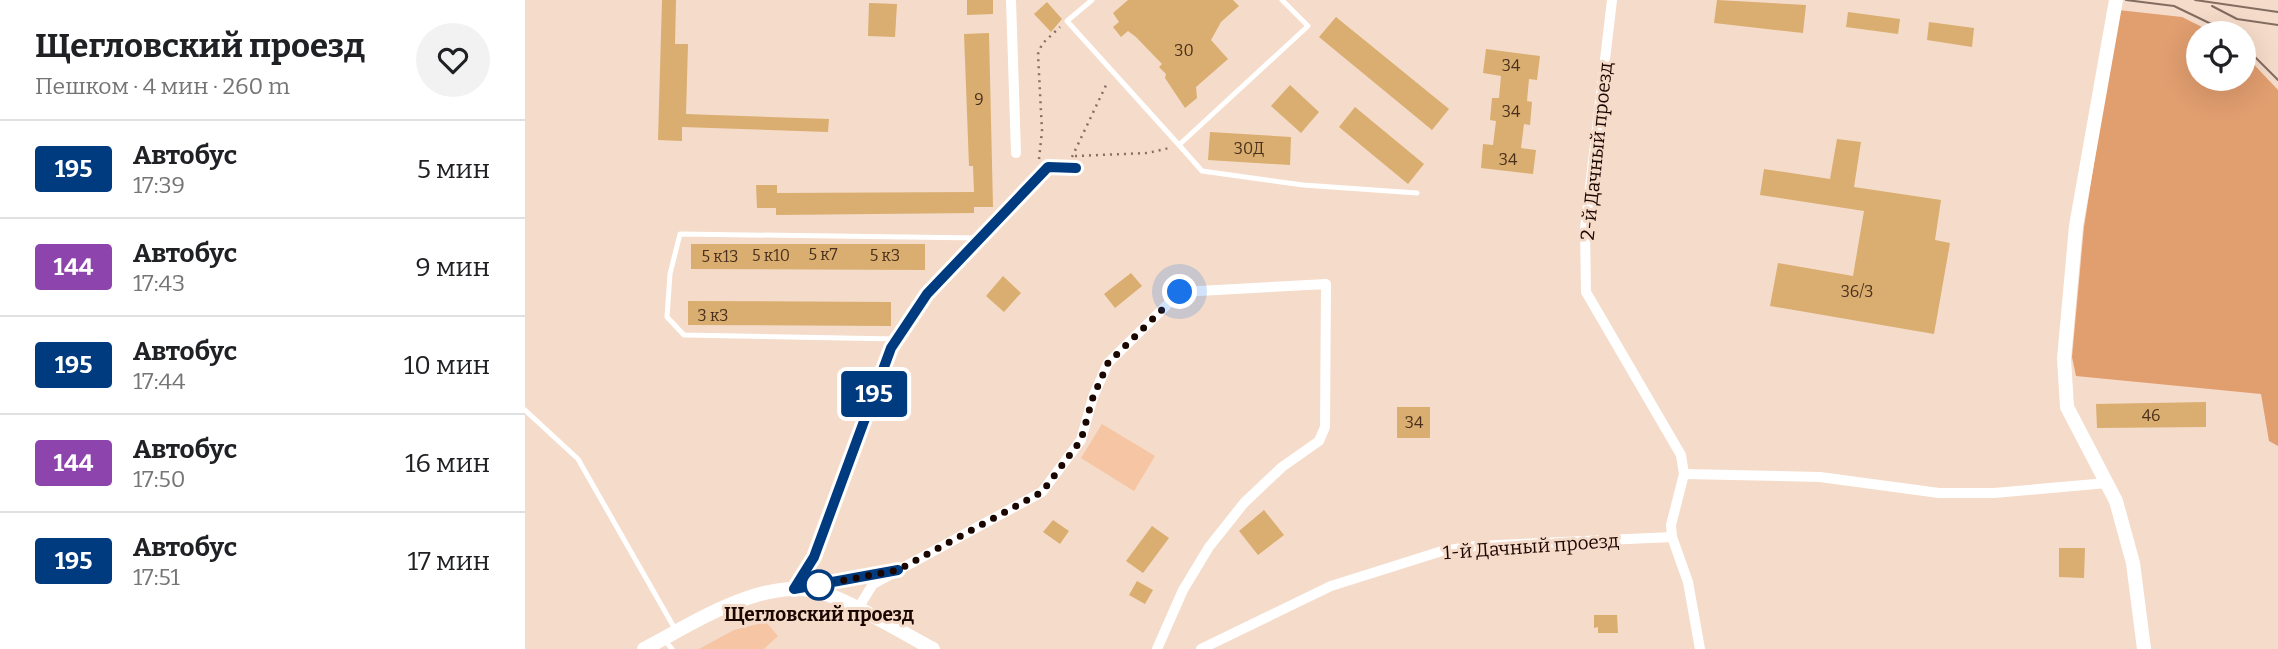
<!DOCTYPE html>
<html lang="ru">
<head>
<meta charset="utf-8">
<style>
  body { margin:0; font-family:Bitter,serif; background:#f2f2f2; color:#202124; height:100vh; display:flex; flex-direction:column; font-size:26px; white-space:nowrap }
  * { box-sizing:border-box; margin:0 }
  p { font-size:23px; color:#757577 }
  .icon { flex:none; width:38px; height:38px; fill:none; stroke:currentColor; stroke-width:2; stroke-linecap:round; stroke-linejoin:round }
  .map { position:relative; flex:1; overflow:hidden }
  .sheet { display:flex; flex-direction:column; background:#fff; width:525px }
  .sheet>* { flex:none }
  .badge { padding:0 14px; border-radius:5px; font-size:24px; line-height:46px }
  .buttons { position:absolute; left:1661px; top:21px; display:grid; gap:14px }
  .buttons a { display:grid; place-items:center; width:70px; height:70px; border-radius:50%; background:#fff; box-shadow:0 7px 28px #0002; font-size:35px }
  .you { position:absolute; width:35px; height:35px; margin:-18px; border:5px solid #fff; border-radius:50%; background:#1a73e8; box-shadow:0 0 0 10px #1a73e833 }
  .map>.badge { position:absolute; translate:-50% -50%; box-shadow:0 0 0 4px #fff }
  .round { display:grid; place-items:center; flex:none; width:74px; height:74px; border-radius:37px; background:#f2f2f2 }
  .overview { display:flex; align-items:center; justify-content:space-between; height:119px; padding:0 35px }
  h1 { font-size:33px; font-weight:700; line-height:52px }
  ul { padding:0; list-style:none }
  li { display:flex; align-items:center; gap:21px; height:98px; padding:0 35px; border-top:2px solid #e0e0e0 }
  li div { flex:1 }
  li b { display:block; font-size:26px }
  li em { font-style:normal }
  li .badge { min-width:77px; font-weight:700; text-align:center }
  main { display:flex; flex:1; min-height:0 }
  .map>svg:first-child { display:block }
  .green { fill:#f6c5a4 }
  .forest { fill:#e19e6f }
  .building { fill:#d9ae70 }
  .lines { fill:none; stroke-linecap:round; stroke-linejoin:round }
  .path { stroke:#876f63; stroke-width:2.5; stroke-dasharray:2 5; stroke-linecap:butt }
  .service { stroke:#fff; stroke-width:5 }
  .minor { stroke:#fff; stroke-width:10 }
  .tertiary { stroke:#fff; stroke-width:14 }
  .tram { stroke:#836c60; stroke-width:2 }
  .line-casing { stroke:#fff; stroke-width:16 }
  .line { stroke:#003b80; stroke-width:10 }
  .walk { stroke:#1b0600; stroke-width:7; stroke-dasharray:0 12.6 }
  .stop-dot { fill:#fff; stroke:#003b80; stroke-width:3.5 }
  .labels { text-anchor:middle; stroke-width:6; stroke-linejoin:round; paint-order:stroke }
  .number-label { font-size:16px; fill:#4a301c }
  .street-label { font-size:19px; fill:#1b0600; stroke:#f5dbc9 }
  .stop-label { font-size:19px; font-weight:bold; fill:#1b0600; stroke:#f5dbc9 }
</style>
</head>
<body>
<main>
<section class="sheet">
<div class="overview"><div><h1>Щегловский проезд</h1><p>Пешком · 4 мин · 260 m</p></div><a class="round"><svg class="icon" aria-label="heart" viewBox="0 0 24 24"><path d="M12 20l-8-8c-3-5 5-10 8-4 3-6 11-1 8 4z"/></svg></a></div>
<ul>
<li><span class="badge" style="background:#003b80;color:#fff">195</span><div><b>Автобус</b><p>17:39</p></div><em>5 мин</em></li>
<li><span class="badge" style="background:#8e44ad;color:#fff">144</span><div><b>Автобус</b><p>17:43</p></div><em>9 мин</em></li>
<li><span class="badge" style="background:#003b80;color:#fff">195</span><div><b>Автобус</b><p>17:44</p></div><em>10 мин</em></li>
<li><span class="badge" style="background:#8e44ad;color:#fff">144</span><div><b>Автобус</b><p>17:50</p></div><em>16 мин</em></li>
<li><span class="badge" style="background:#003b80;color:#fff">195</span><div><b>Автобус</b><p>17:51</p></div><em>17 мин</em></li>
</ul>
</section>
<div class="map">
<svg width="1753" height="649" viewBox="0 0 1753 649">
  <rect width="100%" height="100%" fill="#f5dbc9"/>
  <!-- green -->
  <g class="green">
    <polygon points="577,424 630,456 609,491 556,458"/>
    <polygon points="241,622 253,636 239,649 174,649 209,630"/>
  </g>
  <!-- forest -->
  <polygon class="forest" points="1593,10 1657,17 1689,33 1673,33 1673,79 1718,79 1719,54 1753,90 1753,446 1744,441 1736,394 1551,376 1547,357 1559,227"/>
  <!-- building -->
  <g class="building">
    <polygon points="137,0 151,0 150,44 163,44 161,114 304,119 303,132 157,127 157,141 133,140"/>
    <polygon points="442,0 468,0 468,14 442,15"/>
    <polygon points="603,0 708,0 714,6 696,22 686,40 703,59 671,87 672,98 660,108 640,78 641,74 634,67 637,64 611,37 603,31 596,37 588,27 594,22 588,13"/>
    <polygon points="1192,0 1281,5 1278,33 1189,23"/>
    <polygon points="522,2 537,19 526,32 509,14"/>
    <polygon points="344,3 372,4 370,37 343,36"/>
    <polygon points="1323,12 1375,19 1373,34 1321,27"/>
    <polygon points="811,17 924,109 907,130 794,37"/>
    <polygon points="1404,22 1449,28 1447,47 1402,40"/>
    <polygon points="464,33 468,207 449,207 449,213 251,215 251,208 232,208 231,185 252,185 252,193 449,192 448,166 444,166 439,34"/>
    <polygon points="961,49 1015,56 1012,80 1004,79 1002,101 1007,102 1005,125 999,124 996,148 1011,150 1008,174 956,168 958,144 968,145 971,121 965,120 967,98 974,98 976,76 958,73"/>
    <polygon points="765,85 794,112 776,133 746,106"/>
    <polygon points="830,107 899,164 883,184 814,127"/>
    <polygon points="685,132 766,137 765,165 683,160"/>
    <polygon points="1312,139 1336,142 1329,187 1416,200 1410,240 1425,243 1409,334 1245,306 1253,263 1328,276 1339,211 1235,195 1239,169 1305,179"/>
    <polygon points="166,244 400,244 400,270 166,269"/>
    <polygon points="606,273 617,286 590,308 579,294"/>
    <polygon points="478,276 496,293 479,312 461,296"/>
    <polygon points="163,301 366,302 366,326 163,325"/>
    <polygon points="1681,402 1681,427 1572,428 1571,404"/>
    <rect x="872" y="407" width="33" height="31"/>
    <polygon points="739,510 759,535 733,555 714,531"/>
    <polygon points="528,520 544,531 535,544 518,532"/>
    <polygon points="627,526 644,538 618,573 601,561"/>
    <polygon points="1534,548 1560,548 1559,578 1534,577"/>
    <polygon points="612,581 628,590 620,604 604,595"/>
    <polygon points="1069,615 1092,615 1093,633 1073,633 1073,627 1069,628"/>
  </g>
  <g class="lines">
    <!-- path -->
    <g class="path">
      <polyline points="550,156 623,153 644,148"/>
      <polyline points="547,157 583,81"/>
      <polyline points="514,159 517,131 513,54 517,44 535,27"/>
    </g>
    <!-- service -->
    <g class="service">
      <polyline points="567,0 542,21 654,145 783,26 757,0"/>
      <polyline points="654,145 677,171 778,185 892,193"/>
      <polyline points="372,339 159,335 142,317 145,274 155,234 453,238"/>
      <polyline points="0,410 53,459 150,629"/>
      <polyline points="139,639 147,649"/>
    </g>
    <!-- minor -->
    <g class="minor">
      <polyline points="486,0 491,153"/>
      <polyline points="1087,0 1060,229 1061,292 1156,455 1159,474 1146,525 1147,537 1163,582 1175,649"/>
      <polyline points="1159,474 1295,477 1414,493 1469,493 1582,483"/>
      <polyline points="364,572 269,589 289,557 366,348 402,294 523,167 551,168"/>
      <polyline points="332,610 348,584 517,492 556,440 568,397 583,363 655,292 801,284 800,427 794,441 757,467 719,503 684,547 658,590 632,649"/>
      <polyline points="676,649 806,586 917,551 950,546 1147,537"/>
    </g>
    <!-- tertiary -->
    <g class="tertiary">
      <polyline points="1591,0 1551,226 1539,359 1542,407 1591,501 1608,563 1619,649"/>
      <path d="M119 649C169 623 245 571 304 595 340 609 374 631 408 649"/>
    </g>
    <!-- tram -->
    <g class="tram">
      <polyline points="1601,0 1649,6 1705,33"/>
      <polyline points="1670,0 1753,12"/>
      <polyline points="1687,6 1712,19 1753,25"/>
      <polyline points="1718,45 1753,80"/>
    </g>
  </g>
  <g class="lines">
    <!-- line casing -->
    <g class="line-casing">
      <polyline id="line" points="373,570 269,589 289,557 366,348 402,294 523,167 551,168"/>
    </g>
    <!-- line -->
    <use href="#line" class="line"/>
    <!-- walk -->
    <polyline class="walk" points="294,585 373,570 517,492 556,440 568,397 583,363 655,292"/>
  </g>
  <!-- markers -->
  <circle class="stop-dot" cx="294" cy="585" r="14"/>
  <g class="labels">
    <!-- number labels -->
    <g class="number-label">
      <text x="659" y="56">30</text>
      <text x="986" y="71">34</text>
      <text x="454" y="105">9</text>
      <text x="986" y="117">34</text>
      <text x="724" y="154">30Д</text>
      <text x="983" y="165">34</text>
      <text x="298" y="260">5 к7</text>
      <text x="246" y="261">5 к10</text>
      <text x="360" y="261">5 к3</text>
      <text x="195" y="262">5 к13</text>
      <text x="1332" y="297">36/3</text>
      <text x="188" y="321">3 к3</text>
      <text x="1626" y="421">46</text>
      <text x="889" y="428">34</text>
    </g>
    <!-- street labels -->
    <g class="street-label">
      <text transform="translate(1071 151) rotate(-84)" y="7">2-й Дачный проезд</text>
      <text transform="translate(1006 546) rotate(-4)" y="7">1-й Дачный проезд</text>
    </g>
    <!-- stop labels -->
    <g class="stop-label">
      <text x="294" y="621">Щегловский проезд</text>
    </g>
  </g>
</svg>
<div class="buttons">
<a><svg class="icon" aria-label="locate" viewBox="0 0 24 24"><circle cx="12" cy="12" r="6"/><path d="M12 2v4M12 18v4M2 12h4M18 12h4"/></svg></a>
</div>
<div class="you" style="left:655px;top:292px"></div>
<b class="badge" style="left:349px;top:394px;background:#003b80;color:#fff">195</b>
</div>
</main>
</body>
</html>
